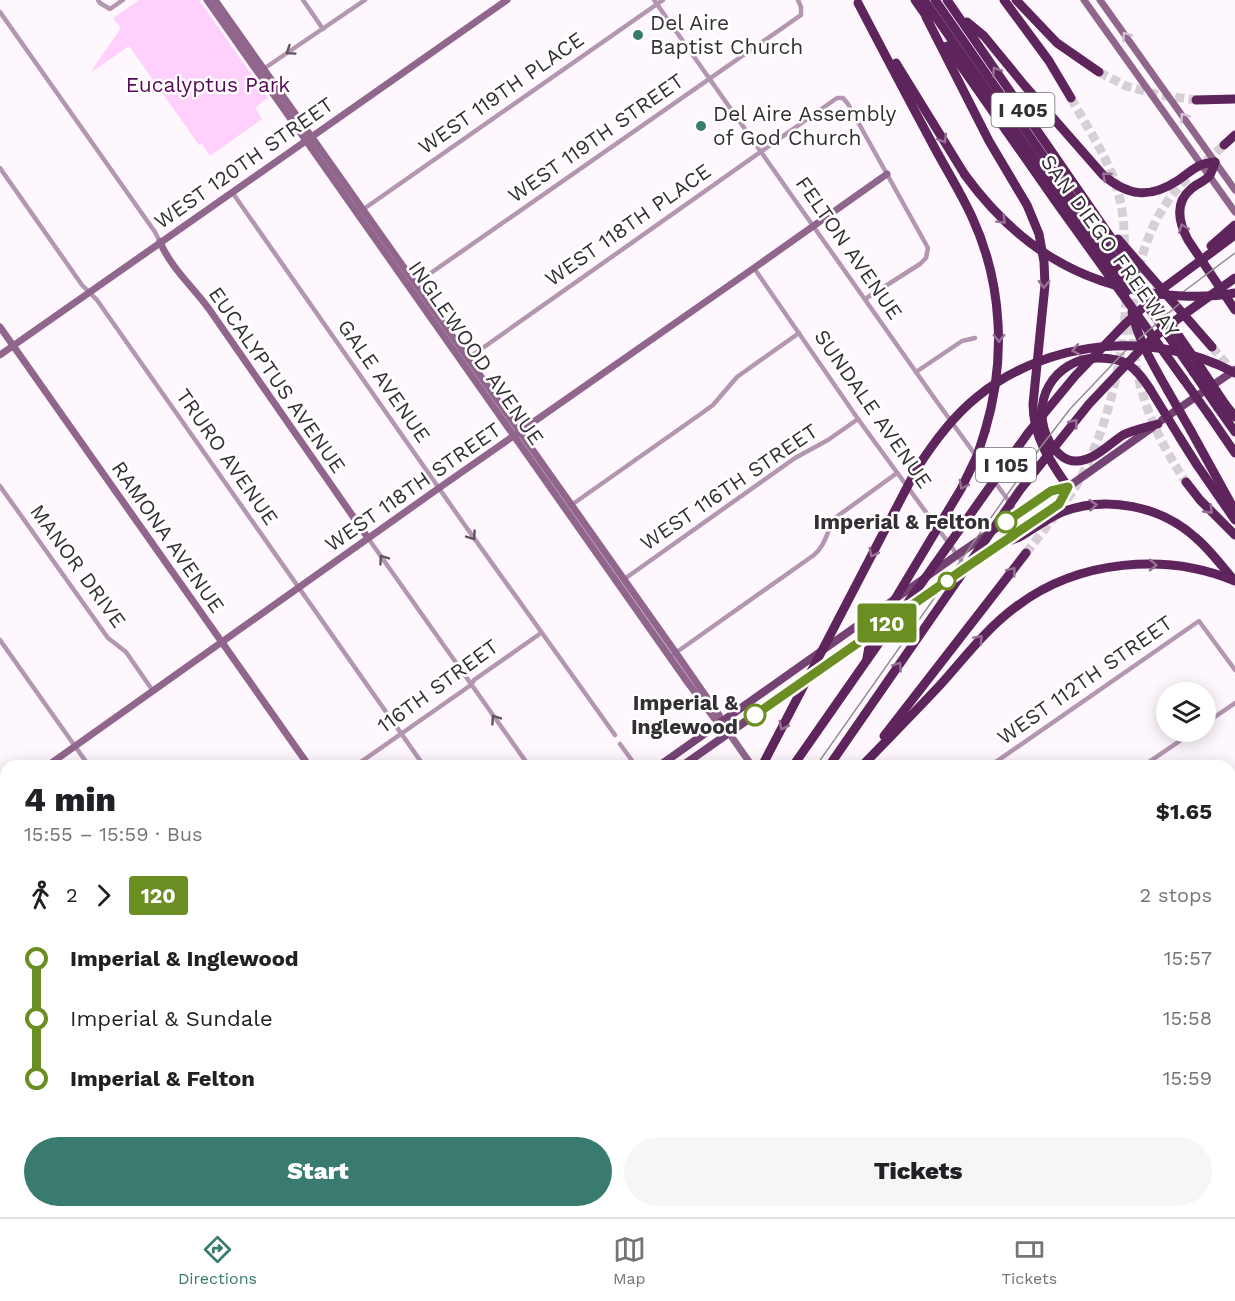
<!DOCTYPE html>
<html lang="en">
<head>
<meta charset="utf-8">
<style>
  body { margin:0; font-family:"Work Sans",sans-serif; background:#f6f6f6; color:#202124; height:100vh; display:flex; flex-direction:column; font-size:22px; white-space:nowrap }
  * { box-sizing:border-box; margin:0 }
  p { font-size:20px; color:#757577 }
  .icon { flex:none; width:33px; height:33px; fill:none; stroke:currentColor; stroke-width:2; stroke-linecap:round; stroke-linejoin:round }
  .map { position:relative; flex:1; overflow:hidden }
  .sheet { position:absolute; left:0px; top:760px; width:1236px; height:458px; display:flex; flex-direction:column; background:#fff; border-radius:18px 18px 0 0; box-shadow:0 3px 15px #0003 }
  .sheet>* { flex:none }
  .badge { padding:0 12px; border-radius:4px; font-size:21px; line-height:39px }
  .controls { position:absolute; left:1156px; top:682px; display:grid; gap:12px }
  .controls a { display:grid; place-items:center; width:60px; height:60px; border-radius:50%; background:#fff; box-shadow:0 3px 15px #0003; font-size:30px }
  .map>.badge { position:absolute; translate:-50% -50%; box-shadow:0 0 0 3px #fff }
  .legs { display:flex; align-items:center; gap:9px; height:66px; padding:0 24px; font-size:20px }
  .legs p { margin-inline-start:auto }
  .head { display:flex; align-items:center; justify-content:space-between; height:102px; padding:0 24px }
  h1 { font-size:33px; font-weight:800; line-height:45px }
  .primary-button { display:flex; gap:12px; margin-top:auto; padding:12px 24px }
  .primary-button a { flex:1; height:69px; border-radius:36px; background:#397c6f; color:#fff; font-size:24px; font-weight:800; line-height:69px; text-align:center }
  .primary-button a+a { background:#f6f6f6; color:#202124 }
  ul { padding:0 24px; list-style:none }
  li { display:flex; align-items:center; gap:21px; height:60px; font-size:22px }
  li i { display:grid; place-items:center; width:9px; height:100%; margin:0 8px; background:currentColor }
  li i::after { content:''; width:15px; height:15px; margin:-8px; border:4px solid; border-radius:50%; background:#fff }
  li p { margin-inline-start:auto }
  li:first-child i { background:linear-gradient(#0000 50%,currentColor 0) }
  li:last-child i { background:linear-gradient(currentColor 50%,#0000 0) }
  .tab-bar { display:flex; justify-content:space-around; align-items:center; height:84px; border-top:2px solid #e0e0e0; background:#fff; font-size:16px; color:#757577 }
  .tab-bar a { display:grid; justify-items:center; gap:3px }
  .tab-bar .active { color:#397c6f }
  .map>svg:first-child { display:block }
  .green { fill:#ffd0fb }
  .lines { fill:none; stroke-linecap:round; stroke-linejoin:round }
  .highway-tunnel { stroke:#d6cfd5; stroke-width:9; stroke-dasharray:9 4.5; stroke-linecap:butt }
  .street { stroke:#b396b0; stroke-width:4.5 }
  .secondary { stroke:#90668c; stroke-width:7 }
  .primary { stroke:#754373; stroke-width:8 }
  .highway { stroke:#5e245c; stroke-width:9 }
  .tram { stroke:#948e94; stroke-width:1.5 }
  .highway-bridge { stroke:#5e245c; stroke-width:9 }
  .oneway { stroke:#d3c2d1 }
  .oneway2 { stroke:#60535f }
  .oneway3 { stroke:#967195 }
  .line-1-casing { stroke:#fff; stroke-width:14 }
  .line-1 { stroke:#6b8e23; stroke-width:9 }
  .poi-dot { fill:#397c6f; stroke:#fff; stroke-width:2 }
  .stop-1-dot { fill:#fff; stroke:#6b8e23; stroke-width:3 }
  .labels { text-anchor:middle; stroke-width:5; stroke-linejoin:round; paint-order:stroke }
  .shield { fill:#fff; stroke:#716d71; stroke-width:1.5 }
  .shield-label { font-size:20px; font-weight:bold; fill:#342f34 }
  .poi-label { font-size:21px; fill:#342f34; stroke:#fff; text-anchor:start }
  .park-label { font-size:21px; fill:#5a0859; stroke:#fff }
  .street-label { font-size:21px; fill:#342f34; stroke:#fff }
  .stop-label { font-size:21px; font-weight:bold; fill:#342f34; stroke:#fff; text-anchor:end }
</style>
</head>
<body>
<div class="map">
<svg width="1235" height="1217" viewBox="0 0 1235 1217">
  <rect width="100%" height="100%" fill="#fef7fd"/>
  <!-- green -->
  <polygon class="green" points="139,0 199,0 268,98 255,108 262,119 210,156 202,144 199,145 129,46 93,71 92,70 121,28 113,18"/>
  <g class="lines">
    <!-- highway-tunnel -->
    <g class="highway-tunnel">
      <polyline points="1099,72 1126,86 1159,95 1196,100"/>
      <path d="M1071 98C1089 131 1112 163 1120 200 1124 217 1124 234 1125 251"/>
      <polyline points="1206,161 1224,145"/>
      <path d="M1139 268C1147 234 1163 200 1189 177"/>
      <path d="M1135 285C1126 361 1143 418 1186 482"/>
      <polyline points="1212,347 1235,374"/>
      <path d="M1026 553C1043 531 1061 509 1076 486 1107 433 1125 356 1126 295"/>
    </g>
    <!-- street -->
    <g class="street">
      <polyline points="98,0 100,3 110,9 123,0"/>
      <polyline points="303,0 323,29"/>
      <polyline points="654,0 935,399 1018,514"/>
      <polyline points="0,12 155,232 160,242"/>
      <polyline points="262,70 365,0"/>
      <polyline points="0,168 82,285 97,300 424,766"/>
      <polyline points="232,192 464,524 615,735"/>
      <polyline points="358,213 663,0"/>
      <polyline points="754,268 858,419 966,567"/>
      <polyline points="415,284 801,15 801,7 798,0"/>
      <polyline points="467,359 837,98 843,98 848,104 928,248 926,258 920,264 865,299"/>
      <polyline points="916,372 962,341 975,338"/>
      <polyline points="0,486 108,638 126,652 153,691"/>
      <polyline points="570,506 702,413 713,405 737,377 799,333"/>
      <polyline points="368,538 529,766"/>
      <polyline points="623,580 795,458 828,440 858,419"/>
      <polyline points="0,640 89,766"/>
      <path d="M674 654 814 555C826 545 827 530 835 518L897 473"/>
      <polyline points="1206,723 1235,703"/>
      <polyline points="620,744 636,766"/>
      <polyline points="355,766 471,685 474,680 541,633"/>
      <polyline points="990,766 1199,621 1235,670"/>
      <polyline points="1143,766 1193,732"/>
      <polyline points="0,906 6,901"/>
      <polyline points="1230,986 1235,983"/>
      <polyline points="0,1017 6,1012"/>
      <polyline points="1230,1072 1235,1068"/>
      <polyline points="0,1133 6,1142"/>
      <polyline points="1230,1138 1235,1145"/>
      <polyline points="58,1212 61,1217"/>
      <polyline points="298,1212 301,1217"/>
      <polyline points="624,1212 628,1217"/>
      <polyline points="733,1212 736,1217"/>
      <polyline points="842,1212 845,1217"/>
      <polyline points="950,1212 954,1217"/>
      <polyline points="1175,1212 1179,1217"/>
      <polyline points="396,1217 398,1212"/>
      <polyline points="648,1217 655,1212"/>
    </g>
    <!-- secondary -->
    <g class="secondary">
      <polyline points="207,0 688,683 714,718 722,723"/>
      <polyline points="215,0 676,653 719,715 722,723 752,766"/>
      <polyline points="1084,0 1235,212"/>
      <polyline points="1100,0 1235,190"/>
      <path d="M160 242C171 268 193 287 209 309L368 538"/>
      <polyline points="0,327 309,766"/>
      <polyline points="0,355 507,0"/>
      <polyline points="47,766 439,488 754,268 887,174"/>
      <polyline points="0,799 6,795"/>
      <polyline points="1062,1212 1066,1217"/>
    </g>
    <!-- primary -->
    <g class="primary">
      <polyline points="1162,420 1235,370"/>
      <polyline points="659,766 957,555 1051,491 1068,487 1153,427"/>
      <polyline points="682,766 968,565 1059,504 1068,487"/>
      <polyline points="0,935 6,944"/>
      <polyline points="0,973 6,981"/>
      <polyline points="168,1212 172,1217"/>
      <polyline points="193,1212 197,1217"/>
      <polyline points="18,1217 25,1212"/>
      <polyline points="38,1217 45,1212"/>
    </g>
    <!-- highway -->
    <g class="highway">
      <polyline points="915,0 929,20"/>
      <polyline points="924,0 1039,165 1125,285 1126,292"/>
      <polyline points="935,0 1194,373"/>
      <polyline points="947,0 1201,368"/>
      <polyline points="1004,0 1049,61 1071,98"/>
      <polyline points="1016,0 1057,43 1099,72"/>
      <path d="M858 3C882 49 906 95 931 141 944 166 960 191 972 217 1003 284 1006 361 985 431"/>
      <path d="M926 17 989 141 1027 205 1039 234 1044 262 1045 285 1033 404C1033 437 1050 461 1068 487"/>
      <path d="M967 22 984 36 1025 86 1103 175C1128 196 1149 199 1177 181 1185 176 1193 168 1201 165 1205 163 1211 163 1215 162"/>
      <polyline points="947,46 1056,202 1184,380"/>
      <polyline points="896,63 965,175"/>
      <polyline points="1196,100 1235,99"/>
      <polyline points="1224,145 1235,135"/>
      <path d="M1215 162C1214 166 1212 171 1210 175 1206 181 1196 184 1191 189 1174 203 1179 223 1188 240L1235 310"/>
      <polyline points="1118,239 1212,347"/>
      <path d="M1132 312C1138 340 1154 366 1168 391"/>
      <path d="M1150 389C1144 380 1138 371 1129 365 1120 359 1108 358 1098 358 1053 358 1028 404 1050 443 1056 452 1064 461 1075 461 1093 462 1109 444 1123 435 1133 430 1147 427 1158 424"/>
      <polyline points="1225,404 1235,417"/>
      <polyline points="1218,408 1235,432"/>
      <polyline points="1209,415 1235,453"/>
      <polyline points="1191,431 1234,509"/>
      <polyline points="1180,438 1197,465 1235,520"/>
      <polyline points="1186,482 1200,500 1235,535"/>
      <path d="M1001 544C1008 541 1016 539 1023 535 1036 527 1048 518 1062 512 1107 495 1161 506 1196 538 1210 550 1221 565 1233 579"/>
      <polyline points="884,736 1026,553"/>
      <polyline points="793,766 867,660"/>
      <polyline points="829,766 865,714"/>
      <path d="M862 766C888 739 915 712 941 684 966 656 987 628 1017 606 1078 560 1166 552 1235 581"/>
      <polyline points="455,1217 461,1212"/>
      <polyline points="508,1217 513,1212"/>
    </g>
    <!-- tram -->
    <g class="tram">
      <polyline points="1183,292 1235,253"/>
      <polyline points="1139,339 1179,304"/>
      <polyline points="816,766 1040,448 1070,409 1126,350"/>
      <polyline points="475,1217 480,1212"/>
    </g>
    <!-- highway-bridge -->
    <g class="highway-bridge">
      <path d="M965 175C1014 242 1074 283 1158 294 1184 297 1209 298 1235 293"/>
      <polyline points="1211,246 1235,225"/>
      <polyline points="1201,368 1225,404"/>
      <polyline points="1194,373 1218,408"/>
      <polyline points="1184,380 1209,415"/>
      <polyline points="1150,389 1180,438"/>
      <polyline points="1168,391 1191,431"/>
      <polyline points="867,658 870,641 961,489 977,456 985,431"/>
      <polyline points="867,660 1028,433 1075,376 1123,326 1165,287 1235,235"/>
      <polyline points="865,714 1020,490 1089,404 1141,349 1165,328 1235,278"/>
      <path d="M762 766 916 470C933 443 952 417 977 397 1048 339 1154 329 1235 373"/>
    </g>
  </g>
  <!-- one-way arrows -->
  <defs><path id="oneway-chevron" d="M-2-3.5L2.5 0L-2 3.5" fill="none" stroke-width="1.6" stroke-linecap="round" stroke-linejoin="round" transform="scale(1.5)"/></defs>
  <g class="oneway">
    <use href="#oneway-chevron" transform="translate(1126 36) rotate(-125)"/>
    <use href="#oneway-chevron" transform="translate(1184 117) rotate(-126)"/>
  </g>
  <g class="oneway2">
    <use href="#oneway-chevron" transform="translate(290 51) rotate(146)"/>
    <use href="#oneway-chevron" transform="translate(472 536) rotate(55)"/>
    <use href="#oneway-chevron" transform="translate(383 559) rotate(-125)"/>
    <use href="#oneway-chevron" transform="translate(495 719) rotate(-125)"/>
  </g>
  <g class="oneway3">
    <use href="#oneway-chevron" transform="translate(996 71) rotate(-124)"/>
    <use href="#oneway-chevron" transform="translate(943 139) rotate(59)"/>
    <use href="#oneway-chevron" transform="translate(1106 176) rotate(-139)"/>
    <use href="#oneway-chevron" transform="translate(1002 220) rotate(45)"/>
    <use href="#oneway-chevron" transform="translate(1183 228) rotate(-111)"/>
    <use href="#oneway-chevron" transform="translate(1044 284) rotate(91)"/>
    <use href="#oneway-chevron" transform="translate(999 338) rotate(89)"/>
    <use href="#oneway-chevron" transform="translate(1076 350) rotate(169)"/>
    <use href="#oneway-chevron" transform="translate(1074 423) rotate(-51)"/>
    <use href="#oneway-chevron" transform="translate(963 485) rotate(118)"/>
    <use href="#oneway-chevron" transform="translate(1093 505) rotate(-5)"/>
    <use href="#oneway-chevron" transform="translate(1209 510) rotate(46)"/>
    <use href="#oneway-chevron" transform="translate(873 553) rotate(117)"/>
    <use href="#oneway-chevron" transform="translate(1153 565) rotate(1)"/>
    <use href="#oneway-chevron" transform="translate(1012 571) rotate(-52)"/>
    <use href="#oneway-chevron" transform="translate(979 639) rotate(-47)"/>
    <use href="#oneway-chevron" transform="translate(898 666) rotate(-55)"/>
    <use href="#oneway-chevron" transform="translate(783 726) rotate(117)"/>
  </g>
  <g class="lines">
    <!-- line-1 casing -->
    <g class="line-1-casing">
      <polyline id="line-1" points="755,715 968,566 1059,504 1068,487 1051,491 1006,522"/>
    </g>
    <!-- line-1 -->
    <use href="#line-1" class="line-1"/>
  </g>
  <!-- markers -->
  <g class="poi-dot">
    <circle cx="638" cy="35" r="6"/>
    <circle cx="701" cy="126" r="6"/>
  </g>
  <g class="stop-1-dot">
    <circle cx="1006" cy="522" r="10"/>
    <circle cx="947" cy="581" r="8"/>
    <circle cx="755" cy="715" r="10"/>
  </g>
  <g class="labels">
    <!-- shield labels -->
    <g class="shield">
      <rect x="991.5" y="93" width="63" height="34" rx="4.5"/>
      <rect x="976" y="448" width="60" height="34" rx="4.5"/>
    </g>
    <g class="shield-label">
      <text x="1023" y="117">I 405</text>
      <text x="1006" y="472">I 105</text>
    </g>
    <!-- poi labels -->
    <g class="poi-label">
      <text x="650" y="30">Del Aire<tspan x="650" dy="24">Baptist Church</tspan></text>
      <text x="713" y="121">Del Aire Assembly<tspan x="713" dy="24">of God Church</tspan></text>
    </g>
    <!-- park labels -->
    <g class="park-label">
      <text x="208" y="92">Eucalyptus Park</text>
    </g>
    <!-- street labels -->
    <g class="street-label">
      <text transform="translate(501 93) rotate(-35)" y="7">WEST 119TH PLACE</text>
      <text transform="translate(596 138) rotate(-35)" y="7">WEST 119TH STREET</text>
      <text transform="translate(244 163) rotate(-35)" y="7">WEST 120TH STREET</text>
      <text transform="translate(628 225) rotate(-35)" y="7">WEST 118TH PLACE</text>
      <text transform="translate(1110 246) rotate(54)" y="7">SAN DIEGO FREEWAY</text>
      <text transform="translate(849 248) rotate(55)" y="7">FELTON AVENUE</text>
      <text transform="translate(476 353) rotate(55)" y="7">INGLEWOOD AVENUE</text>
      <text transform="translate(277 380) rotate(55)" y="7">EUCALYPTUS AVENUE</text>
      <text transform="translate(384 381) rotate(55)" y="7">GALE AVENUE</text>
      <text transform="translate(873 409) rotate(55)" y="7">SUNDALE AVENUE</text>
      <text transform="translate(227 457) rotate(55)" y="7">TRURO AVENUE</text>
      <text transform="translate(413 487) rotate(-35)" y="7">WEST 118TH STREET</text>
      <text transform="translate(729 487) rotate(-34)" y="7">WEST 116TH STREET</text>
      <text transform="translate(168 537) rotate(55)" y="7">RAMONA AVENUE</text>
      <text transform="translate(78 566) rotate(54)" y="7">MANOR DRIVE</text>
      <text transform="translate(1085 680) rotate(-35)" y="7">WEST 112TH STREET</text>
      <text transform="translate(438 686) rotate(-36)" y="7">116TH STREET</text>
    </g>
    <!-- stop labels -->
    <g class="stop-label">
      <text x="990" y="529">Imperial &amp; Felton</text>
      <text x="738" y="710">Imperial &amp;<tspan x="738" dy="24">Inglewood</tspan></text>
    </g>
  </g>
</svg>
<div class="controls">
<a><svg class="icon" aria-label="layers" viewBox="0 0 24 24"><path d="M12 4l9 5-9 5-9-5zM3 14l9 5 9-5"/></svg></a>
</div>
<b class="badge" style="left:887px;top:623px;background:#6b8e23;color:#fff">120</b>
<section class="sheet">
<div class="head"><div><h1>4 min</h1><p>15:55 – 15:59 · Bus</p></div><b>$1.65</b></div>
<div class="legs"><svg class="icon" aria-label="walk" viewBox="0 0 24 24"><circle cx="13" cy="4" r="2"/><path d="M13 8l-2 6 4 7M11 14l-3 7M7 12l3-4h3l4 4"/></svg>2<svg class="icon" aria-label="forward" viewBox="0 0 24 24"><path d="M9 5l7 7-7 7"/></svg><b class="badge" style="background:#6b8e23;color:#fff">120</b><p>2 stops</p></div>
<ul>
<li><i style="color:#6b8e23"></i><b>Imperial &amp; Inglewood</b><p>15:57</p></li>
<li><i style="color:#6b8e23"></i><span>Imperial &amp; Sundale</span><p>15:58</p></li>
<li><i style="color:#6b8e23"></i><b>Imperial &amp; Felton</b><p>15:59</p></li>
</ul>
<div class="primary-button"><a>Start</a><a>Tickets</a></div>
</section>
</div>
<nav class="tab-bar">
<a class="active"><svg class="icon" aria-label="directions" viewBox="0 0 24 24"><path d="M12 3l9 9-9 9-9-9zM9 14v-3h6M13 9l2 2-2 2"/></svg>Directions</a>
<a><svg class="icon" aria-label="map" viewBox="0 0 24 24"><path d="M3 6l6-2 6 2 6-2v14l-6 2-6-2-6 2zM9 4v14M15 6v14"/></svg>Map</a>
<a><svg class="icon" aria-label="tickets" viewBox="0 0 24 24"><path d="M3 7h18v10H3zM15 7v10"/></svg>Tickets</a>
</nav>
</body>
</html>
